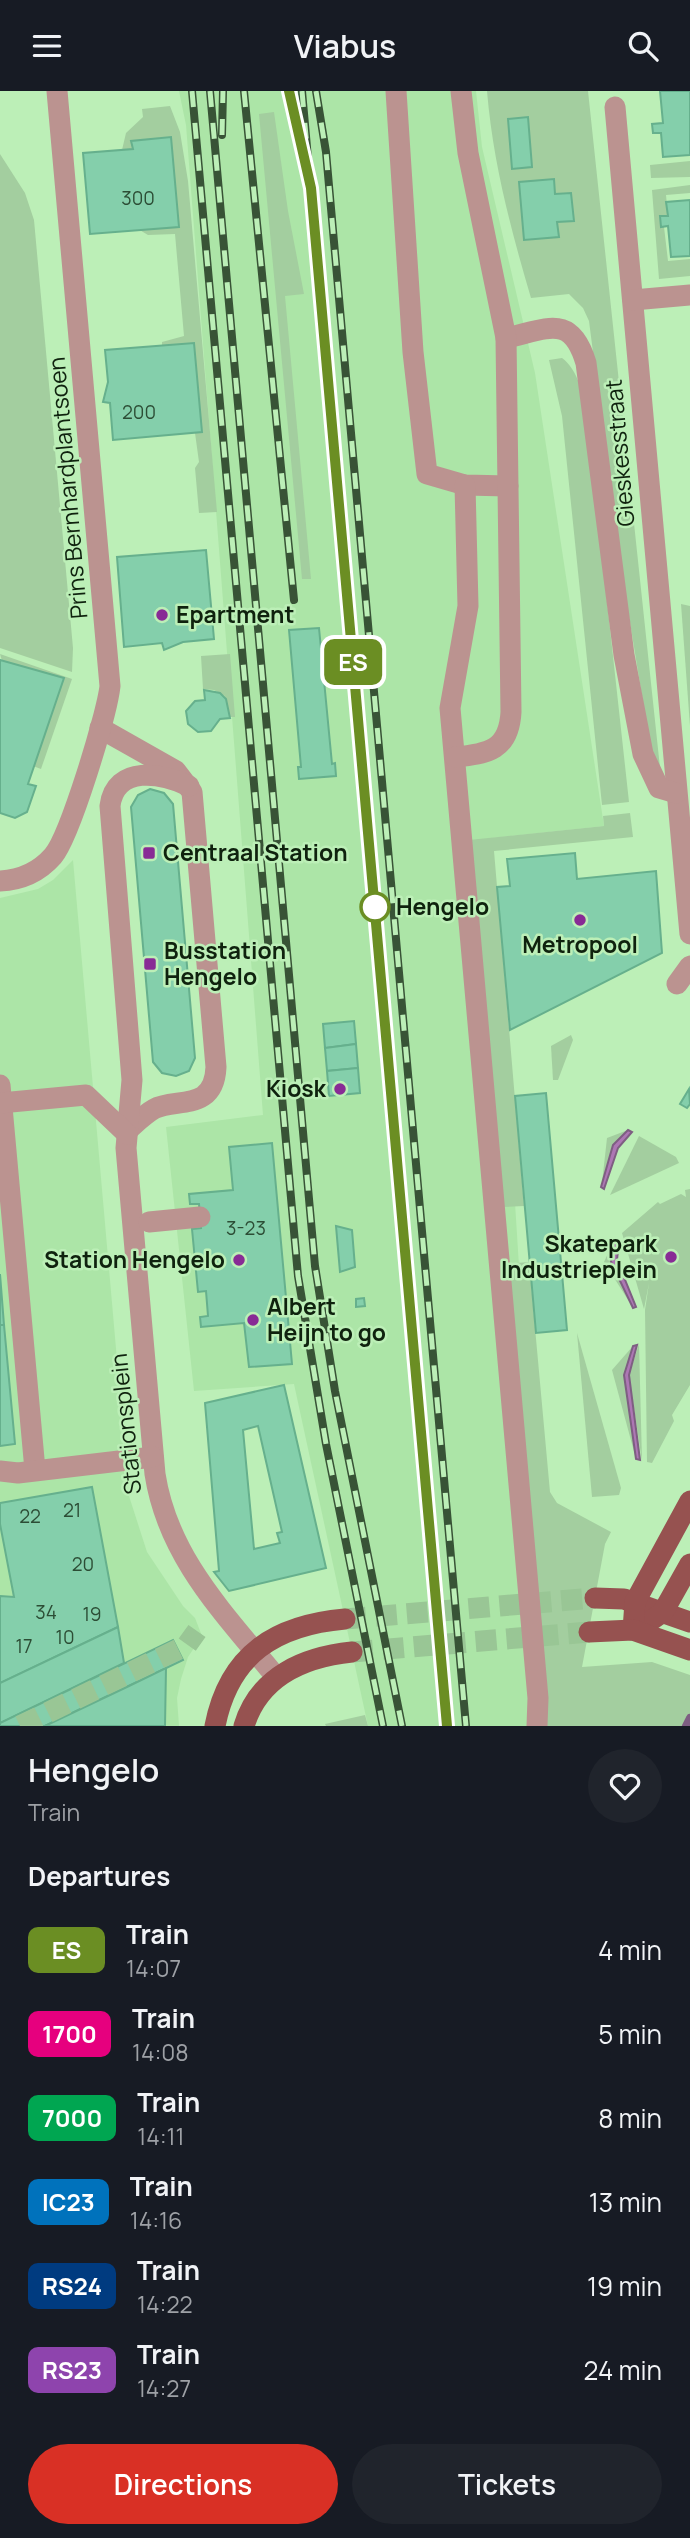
<!DOCTYPE html>
<html lang="en">
<head>
<meta charset="utf-8">
<style>
  body { margin:0; font-family:Manrope,sans-serif; background:#20242c; color:#f1f3f6; height:100vh; display:flex; flex-direction:column; font-size:26px; white-space:nowrap }
  * { box-sizing:border-box; margin:0 }
  p { font-size:23px; color:#9ea1a6 }
  .icon { flex:none; width:38px; height:38px; fill:none; stroke:currentColor; stroke-width:2; stroke-linecap:round; stroke-linejoin:round }
  .map { position:relative; height:1635px; overflow:hidden }
  .side { display:flex; flex-direction:column; background:#171b24; flex:1 }
  .side>* { flex:none }
  .badge { padding:0 14px; border-radius:10px; font-size:24px; line-height:46px }
  .map>.badge { position:absolute; translate:-50% -50%; box-shadow:0 0 0 4px #fff }
  h2 { padding:0 28px; font-size:26px; line-height:63px }
  .round { display:grid; place-items:center; flex:none; width:74px; height:74px; border-radius:37px; background:#20242c }
  .headline { display:flex; align-items:center; justify-content:space-between; height:119px; padding:0 28px }
  h1 { font-size:33px; font-weight:600; line-height:52px }
  .button { display:flex; gap:14px; margin-top:auto; padding:14px 28px }
  .button a { flex:1; height:80px; border-radius:42px; background:#d93025; color:#fff; font-size:28px; font-weight:600; line-height:80px; text-align:center }
  .button a+a { background:#20242c; color:#f1f3f6 }
  ul { padding:0; list-style:none }
  li { display:flex; align-items:center; gap:21px; height:84px; padding:0 28px }
  li div { flex:1 }
  li b { display:block; font-size:26px }
  li em { font-style:normal }
  li .badge { min-width:77px; font-weight:700; text-align:center }
  header { display:flex; justify-content:space-between; align-items:center; height:91px; padding:0 28px; background:#171b24; font-size:32px; font-weight:600 }
  .map>svg:first-child { display:block }
  .built { fill:#ace5a7 }
  .green { fill:#a3ce9f }
  .water { fill:#ad77b4; stroke:#7e5e82; stroke-width:2 }
  .lines { fill:none; stroke-linecap:round; stroke-linejoin:round }
  .stream { stroke:#7e5e82; stroke-width:8 }
  .building { fill:#84cfab; stroke:#66b08d; stroke-width:2; fill-rule:evenodd }
  .minor-tunnel { stroke:#99c695; stroke-width:21; stroke-dasharray:21 10; stroke-linecap:butt }
  .major-tunnel { stroke:#99c695; stroke-width:21; stroke-dasharray:21 10; stroke-linecap:butt }
  .minor { stroke:#bb9390; stroke-width:21 }
  .major { stroke:#965250; stroke-width:21 }
  .rail-casing { stroke:#385336; stroke-width:8 }
  .rail { stroke:#bcefb7; stroke-width:5; stroke-dasharray:16; stroke-linecap:butt }
  .line-casing { stroke:#fff; stroke-width:16 }
  .line { stroke:#6b8e23; stroke-width:10 }
  .poi-dot { fill:#882b95; stroke:#bcefb7; stroke-width:2.5 }
  .stop-dot { fill:#fff; stroke:#6b8e23; stroke-width:3.5 }
  .labels { text-anchor:middle; stroke-width:5; stroke-linejoin:round; paint-order:stroke }
  .number-label { font-size:19px; fill:#2c4d35 }
  .street-label { font-size:23px; fill:#0f220e; stroke:#bcefb7 }
  .poi-label { font-size:23px; font-weight:bold; fill:#0f220e; stroke:#bcefb7; text-anchor:start }
  .stop-label { font-size:23px; font-weight:bold; fill:#0f220e; stroke:#bcefb7; text-anchor:start }
</style>
</head>
<body>
<header><svg class="icon" aria-label="menu" viewBox="0 0 24 24"><path d="M4 6h16M4 12h16M4 18h16"/></svg>Viabus<svg class="icon" aria-label="search" viewBox="0 0 24 24"><circle cx="10" cy="10" r="6"/><path d="M15 15l6 6"/></svg></header>
<div class="map">
<svg width="690" height="1635" viewBox="0 0 690 1635">
  <rect width="100%" height="100%" fill="#bcefb7"/>
  <!-- built -->
  <g class="built">
    <polygon points="179,0 476,0 482,56 535,282 604,735 492,747 548,1635 368,1635 294,1293 194,1300 166,1036 263,1024 186,34"/>
    <polygon points="73,769 129,1405 147,1461 183,1515 195,1527 202,1545 188,1566 181,1588 177,1607 179,1635 0,1635 0,807 38,798 53,789"/>
  </g>
  <!-- green -->
  <g class="green">
    <path d="M487 0H588L661 686 651 660 619 464 589 230 583 217 569 203 531 207C511 139 493 72 487 0Z"/>
    <polygon points="170,15 180,41 188,90 217,421 199,422 195,377 199,371 195,342 202,341 194,252 162,255 162,251 184,245 175,143 148,144 138,138 179,135 171,47 131,50 133,58 122,59 126,42 143,26 142,18"/>
    <polygon points="274,21 288,120 304,203 285,205 311,488 302,488 259,23"/>
    <polygon points="0,63 25,102 34,129 73,557 72,581 0,557"/>
    <polygon points="690,70 690,86 651,87 650,74"/>
    <polygon points="690,94 690,102 666,104 668,125 660,126 661,136 664,136 668,170 690,168 690,185 659,188 652,99"/>
    <path d="M562 267C578 279 582 301 586 319L629 711 602 714 562 325 549 269Z"/>
    <polygon points="681,513 690,515 690,635"/>
    <polygon points="0,563 72,588 41,678 33,675"/>
    <polygon points="230,563 235,626 230,626 225,605 214,599 203,598 201,565"/>
    <polygon points="630,722 633,746 494,760 524,1115 502,1116 469,749 604,735 603,725"/>
    <polygon points="571,944 573,949 558,989 553,989 551,955"/>
    <polygon points="628,1039 613,1054 602,1092 607,1047"/>
    <polygon points="639,1045 676,1066 679,1072 610,1104"/>
    <polygon points="690,1098 690,1294 672,1324 674,1330 652,1372 647,1371 645,1219 649,1192 644,1218 622,1142 658,1111 660,1113 681,1103 686,1106 685,1099"/>
    <polygon points="613,1152 611,1171 630,1212 604,1171"/>
    <polygon points="529,1171 550,1401 557,1412 611,1441 605,1453 582,1576 652,1571 690,1584 690,1635 547,1635 506,1173"/>
    <polygon points="577,1242 621,1397 619,1404 592,1406"/>
    <polygon points="639,1253 642,1370 629,1284"/>
    <polygon points="633,1255 624,1284 636,1368 612,1279"/>
    <polygon points="365,1624 368,1635 326,1635 325,1633"/>
  </g>
  <!-- water -->
  <g class="water">
    <polygon points="628,1039 632,1041 618,1057 604,1098 601,1096 613,1054"/>
    <polygon points="614,1148 619,1149 617,1169 636,1216 633,1217 611,1171"/>
    <polygon points="637,1254 629,1284 640,1369 636,1368 624,1284 633,1255"/>
  </g>
  <g class="lines">
    <!-- stream -->
    <polyline class="stream" points="686,1635 690,1627"/>
  </g>
  <!-- building -->
  <g class="building">
    <polygon points="660,0 690,0 690,64 663,66 661,42 653,42 652,33 663,32"/>
    <polygon points="528,26 532,76 512,78 508,28"/>
    <polygon points="171,46 179,136 90,143 83,62 133,58 131,50"/>
    <polygon points="554,88 555,103 571,102 574,130 557,131 559,146 524,149 519,91"/>
    <polygon points="690,109 690,165 671,166 668,135 661,136 660,125 668,125 666,111"/>
    <polygon points="194,252 202,341 113,349 110,312 103,311 108,291 105,259"/>
    <polygon points="206,459 214,548 183,551 164,559 162,552 124,556 117,466"/>
    <polygon points="319,537 332,673 335,672 336,685 299,688 298,676 301,676 289,539"/>
    <polygon points="0,569 64,587 28,693 36,695 27,721 15,727 0,722"/>
    <polygon points="204,599 220,602 226,608 230,627 220,628 211,640 198,641 188,633 186,620 195,610 205,609"/>
    <polygon points="150,698 164,702 173,713 195,967 189,980 176,985 162,982 153,971 131,716 138,704"/>
    <polygon points="575,762 577,788 656,780 662,862 510,939 497,796 510,795 507,768"/>
    <polygon points="354,930 356,953 325,957 323,933"/>
    <polygon points="356,953 358,977 327,980 325,957"/>
    <polygon points="358,977 360,1002 329,1005 327,980"/>
    <polygon points="689,998 690,1013 687,1017 680,1013"/>
    <polygon points="546,1002 567,1239 536,1242 515,1005"/>
    <polygon points="272,1052 292,1273 249,1276 244,1232 201,1236 200,1226 208,1225 206,1200 198,1201 192,1138 201,1137 200,1126 199,1113 190,1113 189,1103 233,1099 229,1056"/>
    <polygon points="336,1135 352,1139 355,1176 340,1181"/>
    <polygon points="0,1183 4,1234 0,1234"/>
    <polygon points="364,1207 365,1215 356,1216 356,1208"/>
    <polygon points="0,1234 4,1234 15,1353 0,1355"/>
    <path d="M284 1294 326 1477 229 1500 214 1481 219 1480 205 1312ZM258 1335 282 1441 277 1442 280 1452 254 1458 243 1339Z"/>
    <polygon points="92,1396 118,1536 0,1592 0,1505 14,1506 0,1433 0,1412"/>
    <polygon points="118,1536 124,1572 0,1632 0,1592"/>
    <polygon points="173,1549 183,1569 45,1635 0,1635 0,1632"/>
    <polygon points="166,1577 165,1635 45,1635 129,1595"/>
  </g>
  <g class="lines">
    <!-- minor-tunnel -->
    <polyline class="minor-tunnel" points="20,1635 187,1554 197,1540"/>
    <!-- major-tunnel -->
    <g class="major-tunnel">
      <polyline points="345,1528 595,1507"/>
      <polyline points="352,1561 589,1541"/>
    </g>
    <!-- minor -->
    <g class="minor">
      <polyline points="396,0 413,261 427,383 465,394 508,395"/>
      <polyline points="615,16 690,843"/>
      <polyline points="633,209 690,204"/>
      <path d="M506 247C548 238 571 222 586 272L624 564 643 663 659 697 676 702"/>
      <polyline points="465,394 468,515 450,617 538,1607 537,1635"/>
      <path d="M100 637 176 680 192 701 216 976C214 1022 175 1006 154 1018 145 1023 136 1032 128 1039"/>
      <path d="M455 666C488 663 509 659 511 621L506 247 468 62 461 0"/>
      <path d="M189 695C163 682 115 673 110 715L132 989 126 1057 155 1383C168 1467 225 1523 276 1586"/>
      <path d="M0 790C21 789 39 781 53 765 70 745 107 623 110 595L57 0"/>
      <polyline points="677,893 690,875"/>
      <polyline points="0,994 35,1379"/>
      <polyline points="0,1012 86,1004 127,1043"/>
      <polyline points="149,1131 200,1126"/>
      <polyline points="0,1380 18,1382 153,1366"/>
    </g>
    <!-- major -->
    <g class="major">
      <polyline points="595,1507 624,1508 690,1531"/>
      <polyline points="653,1528 663,1521 690,1473"/>
      <polyline points="633,1539 635,1511 690,1410"/>
      <polyline points="589,1541 633,1539 690,1559"/>
      <path d="M215 1635C229 1563 276 1534 345 1528"/>
      <path d="M244 1635C259 1585 304 1566 352 1561"/>
    </g>
    <!-- rail casing -->
    <g class="rail-casing">
      <g id="rail">
        <polyline points="192,0 298,1185 326,1353 383,1635"/>
        <polyline points="210,0 315,1175 335,1300 402,1635"/>
        <polyline points="244,0 294,509"/>
        <polyline points="289,0 298,33"/>
        <polyline points="302,0 447,1635"/>
        <polyline points="316,0 326,61 466,1635"/>
        <polyline points="222,44 223,0"/>
      </g>
    </g>
    <!-- rail -->
    <use href="#rail" class="rail"/>
  </g>
  <g class="lines">
    <!-- line casing -->
    <g class="line-casing">
      <polyline id="line" points="289,0 311,97 447,1635"/>
    </g>
    <!-- line -->
    <use href="#line" class="line"/>
  </g>
  <!-- markers -->
  <g class="poi-dot">
    <circle cx="162" cy="524" r="7"/>
    <rect x="142" y="755" width="14" height="14" rx="3.5"/>
    <circle cx="580" cy="829" r="7"/>
    <rect x="143" y="866" width="14" height="14" rx="3.5"/>
    <circle cx="340" cy="998" r="7"/>
    <circle cx="671" cy="1166" r="7"/>
    <circle cx="239" cy="1169" r="7"/>
    <circle cx="253" cy="1229" r="7"/>
  </g>
  <circle class="stop-dot" cx="375" cy="816" r="14"/>
  <g class="labels">
    <!-- number labels -->
    <g class="number-label">
      <text x="138" y="114">300</text>
      <text x="139" y="328">200</text>
      <text x="246" y="1144">3-23</text>
      <text x="72" y="1426">21</text>
      <text x="30" y="1432">22</text>
      <text x="83" y="1480">20</text>
      <text x="46" y="1528">34</text>
      <text x="92" y="1530">19</text>
      <text x="65" y="1553">10</text>
      <text x="24" y="1562">17</text>
    </g>
    <!-- street labels -->
    <g class="street-label">
      <text transform="translate(620 362) rotate(-95)" y="8">Gieskesstraat</text>
      <text transform="translate(68 397) rotate(-95)" y="8">Prins Bernhardplantsoen</text>
      <text transform="translate(126 1333) rotate(-96)" y="8">Stationsplein</text>
    </g>
    <!-- poi labels -->
    <g class="poi-label">
      <text x="176" y="532">Epartment</text>
      <text x="163" y="770">Centraal Station</text>
      <text x="580" y="862" text-anchor="middle">Metropool</text>
      <text x="164" y="868">Busstation<tspan x="164" dy="26">Hengelo</tspan></text>
      <text x="326" y="1006" text-anchor="end">Kiosk</text>
      <text x="657" y="1161" text-anchor="end">Skatepark<tspan x="657" dy="26">Industrieplein</tspan></text>
      <text x="225" y="1177" text-anchor="end">Station Hengelo</text>
      <text x="267" y="1224">Albert<tspan x="267" dy="26">Heijn to go</tspan></text>
    </g>
    <!-- stop labels -->
    <g class="stop-label">
      <text x="396" y="824">Hengelo</text>
    </g>
  </g>
</svg>
<b class="badge" style="left:353px;top:571px;background:#6b8e23;color:#fff">ES</b>
</div>
<section class="side">
<div class="headline"><div><h1>Hengelo</h1><p>Train</p></div><a class="round"><svg class="icon" aria-label="heart" viewBox="0 0 24 24"><path d="M12 20l-8-8c-3-5 5-10 8-4 3-6 11-1 8 4z"/></svg></a></div>
<h2>Departures</h2>
<ul>
<li><span class="badge" style="background:#6b8e23;color:#fff">ES</span><div><b>Train</b><p>14:07</p></div><em>4 min</em></li>
<li><span class="badge" style="background:#e6007e;color:#fff">1700</span><div><b>Train</b><p>14:08</p></div><em>5 min</em></li>
<li><span class="badge" style="background:#00a651;color:#fff">7000</span><div><b>Train</b><p>14:11</p></div><em>8 min</em></li>
<li><span class="badge" style="background:#0072bc;color:#fff">IC23</span><div><b>Train</b><p>14:16</p></div><em>13 min</em></li>
<li><span class="badge" style="background:#003b80;color:#fff">RS24</span><div><b>Train</b><p>14:22</p></div><em>19 min</em></li>
<li><span class="badge" style="background:#8e44ad;color:#fff">RS23</span><div><b>Train</b><p>14:27</p></div><em>24 min</em></li>
</ul>
<div class="button"><a>Directions</a><a>Tickets</a></div>
</section>
</body>
</html>
